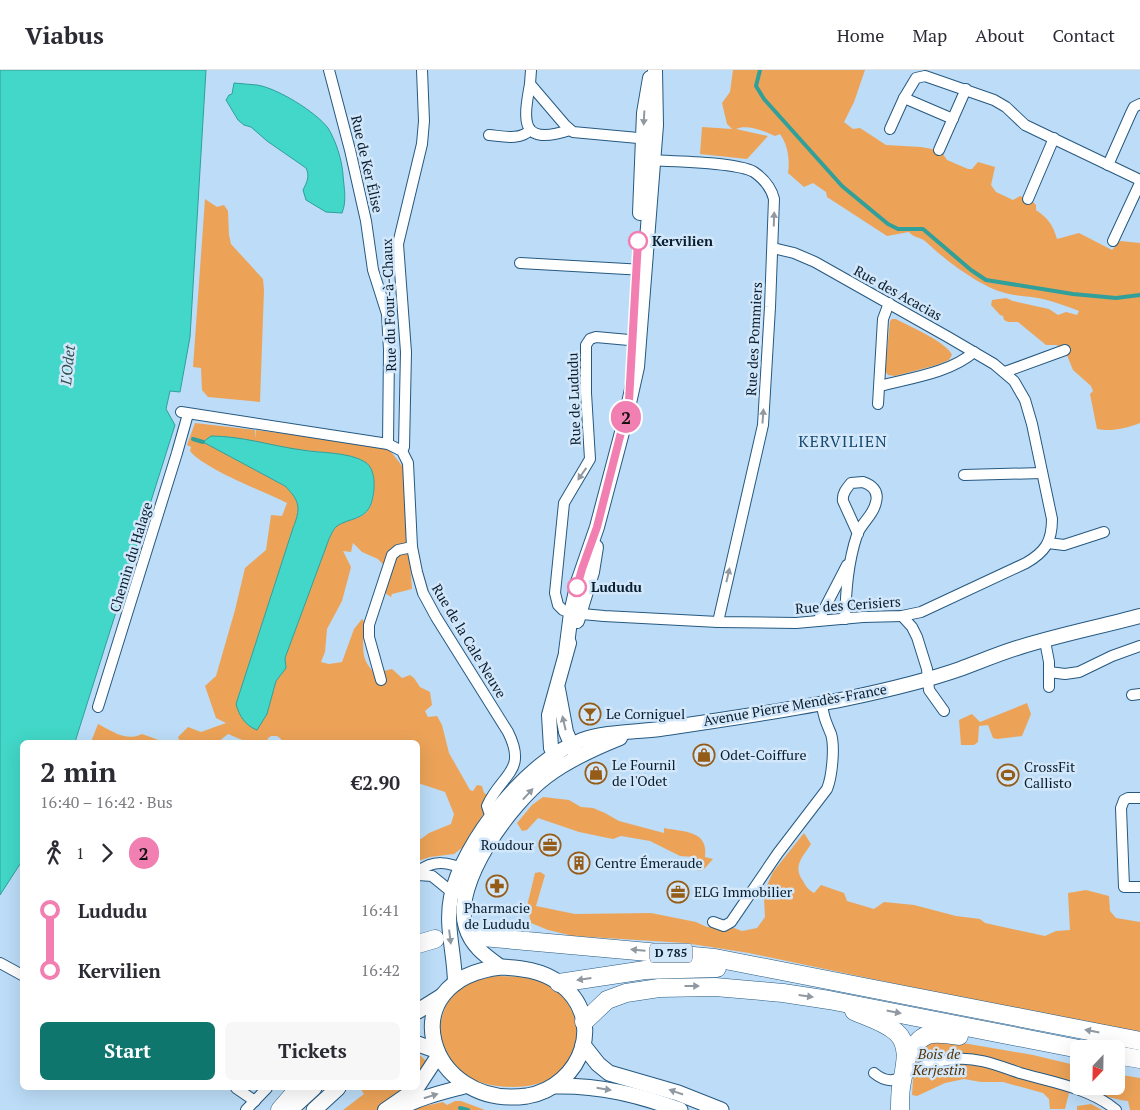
<!DOCTYPE html>
<html lang="en">
<head>
<meta charset="utf-8">
<style>
  body { margin:0; font-family:"PT Serif",serif; background:#f7f7f7; color:#2b2b33; height:100vh; display:flex; flex-direction:column; font-size:19px; white-space:nowrap }
  * { box-sizing:border-box; margin:0 }
  p { font-size:16px; color:#7c7c81 }
  .icon { flex:none; width:28px; height:28px; fill:none; stroke:currentColor; stroke-width:2; stroke-linecap:round; stroke-linejoin:round }
  .map { position:relative; flex:1; overflow:hidden }
  .panel { position:absolute; left:20px; top:670px; width:400px; height:350px; display:flex; flex-direction:column; background:#fff; border-radius:8px; box-shadow:0 5px 20px #0002 }
  .panel>* { flex:none }
  .badge { padding:0 10px; border-radius:16px; font-size:18px; line-height:32px }
  .needle { width:32px; rotate:202deg }
  .tools { position:absolute; left:1070px; top:970px; display:grid; gap:10px }
  .tools a { display:grid; place-items:center; width:55px; height:55px; border-radius:8px; background:#fff; box-shadow:0 5px 20px #0002; font-size:25px }
  .map>.badge { position:absolute; translate:-50% -50%; box-shadow:0 0 0 2px #fff }
  .legs { display:flex; align-items:center; gap:8px; height:55px; padding:0 20px; font-size:16px }
  .legs p { margin-inline-start:auto }
  .overview { display:flex; align-items:center; justify-content:space-between; height:85px; padding:0 20px }
  h1 { font-size:28px; font-weight:800; line-height:38px }
  .action { display:flex; gap:10px; margin-top:auto; padding:10px 20px }
  .action a { flex:1; height:58px; border-radius:8px; background:#0f766e; color:#fff; font-size:20px; font-weight:800; line-height:58px; text-align:center }
  .action a+a { background:#f7f7f7; color:#2b2b33 }
  ul { padding:0 20px; list-style:none }
  li { display:flex; align-items:center; gap:18px; height:60px; font-size:19px }
  li i { display:grid; place-items:center; width:8px; height:100%; margin:0 6px; background:currentColor }
  li i::after { content:''; width:12px; height:12px; margin:-6px; border:4px solid; border-radius:50%; background:#fff }
  li p { margin-inline-start:auto }
  li:first-child i { background:linear-gradient(#0000 50%,currentColor 0) }
  li:last-child i { background:linear-gradient(currentColor 50%,#0000 0) }
  header { display:flex; align-items:center; gap:30px; box-sizing:border-box; height:70px; padding:0 25px; background:#fff; border-bottom:1px solid #e1e1e2 }
  header strong { font-size:24px }
  nav { display:flex; gap:28px; margin-inline-start:auto; font-size:18px }
  .map>svg:first-child { display:block }
  .green { fill:#eca358; fill-rule:evenodd }
  .water { fill:#42d7c8; stroke:#319f9a }
  .lines { fill:none; stroke-linecap:round; stroke-linejoin:round }
  .stream { stroke:#319f9a; stroke-width:4 }
  .street-casing { stroke:#265980; stroke-width:12 }
  .secondary-casing { stroke:#265980; stroke-width:16 }
  .primary-casing { stroke:#265980; stroke-width:17 }
  .highway-casing { stroke:#265980; stroke-width:19 }
  .street { stroke:#fff; stroke-width:10 }
  .secondary { stroke:#fff; stroke-width:14 }
  .primary { stroke:#fff; stroke-width:15 }
  .highway { stroke:#fff; stroke-width:18 }
  .oneway { fill:#9099a1 }
  .line-1-casing { stroke:#fff; stroke-width:11 }
  .line-1 { stroke:#f27fb2; stroke-width:8 }
  .stop-1-dot { fill:#fff; stroke:#f27fb2; stroke-width:2.5 }
  .labels { text-anchor:middle; stroke-width:5; stroke-linejoin:round; paint-order:stroke }
  .shield { fill:#d3e7fa; stroke:#455a6b; stroke-width:1 }
  .shield-label { font-size:12px; font-weight:bold; fill:#081d2e }
  .street-label { font-size:14px; fill:#081d2e; stroke:#d3e7fa }
  .stop-label { font-size:14px; font-weight:bold; fill:#081d2e; stroke:#d3e7fa; text-anchor:start }
  .poi-label { font-size:14px; fill:#081d2e; stroke:#d3e7fa; text-anchor:start }
  .park-label { font-size:14px; font-style:italic; fill:#543105; stroke:#d3e7fa }
  .water-label { font-size:15px; font-style:italic; fill:#304f4a; stroke:#d3e7fa }
  .quarter-label { font-size:16px; letter-spacing:1px; fill:#164a71; stroke:#d3e7fa }
</style>
</head>
<body>
<header>
<strong>Viabus</strong>
<nav><a>Home</a><a>Map</a><a>About</a><a>Contact</a></nav>
</header>
<div class="map">
<svg width="1140" height="1040" viewBox="0 0 1140 1040">
  <rect width="100%" height="100%" fill="#bcdcf7"/>
  <!-- green -->
  <g class="green">
    <path d="M733 0H865L854 32 844 52 853 59 860 58 886 75 921 77 932 79 943 84 947 90 968 99H972L978 92 995 97 991 115 996 122 1013 130 1020 126 1032 131 1036 135V140C1048 148 1053 155 1057 169L1079 163 1112 180 1120 171 1140 173V353C1127 358 1111 362 1097 359L1090 324 1093 321 1091 316 1073 300 1064 278 1056 275H1046L1018 252H1008L1004 250 1003 246 1000 245 991 235 992 230 1006 228 1013 231 1049 239 1058 245 1066 242 1077 245 1079 241C1069 237 1058 233 1047 230 1033 226 1019 227 1005 223 979 216 945 190 925 171 920 167 914 168 909 162L887 166C867 153 847 140 827 127L826 122 813 113 804 117 788 103C790 90 788 75 780 64L775 66C764 61 747 54 736 59L768 66 747 89 700 84 702 57 732 59 727 54 722 33 730 22Z"/>
    <polygon points="205,129 217,137 224,135 228,141 229,165 231,174 263,209 264,220 260,332 208,327 202,320 201,298 193,297"/>
    <path d="M892 249H896C908 256 947 272 952 285L949 290 937 295 895 306 888 305 885 301 890 251Z"/>
    <path d="M195 353 255 360 256 368V360L379 376 388 378 403 397 412 519 392 524 391 527 385 523 390 502 378 489 362 482 353 473 351 482 343 481 351 497 342 531 327 559 325 582 321 592 329 594 342 592 354 559 362 549 365 552C363 559 362 582 365 589 367 596 375 603 379 609L384 601 392 599 402 608 410 605 414 608 420 617 430 622 432 635 425 641 428 647 437 646 442 655 449 683 470 720 473 721 477 715 482 716 484 723 488 725 484 743 463 777 454 784 430 787 418 791V766L421 769 429 763 451 754 454 744 445 722 418 713V672H281V669L277 666H271L267 669 272 672H247L228 664 218 672H180L178 667 188 657 201 662 226 653 216 648 205 616 216 606 235 540 245 498 266 480 271 445 282 446 287 433C265 422 204 399 190 381L191 377 187 375ZM211 366C238 366 264 374 290 379 306 381 354 383 365 392 376 400 376 423 371 435 364 452 348 447 337 456 333 459 331 465 329 469L285 588 286 598 276 611 267 644 236 634 293 458C301 438 300 431 285 416L204 372Z"/>
    <polygon points="1027,633 1031,644 1022,666 997,669 993,668 988,655 979,656 978,672 974,675 961,675 959,650 972,644 980,652"/>
    <path d="M98 654C112 661 126 672 142 664L164 672H91Z"/>
    <path d="M543 727 569 730 581 737 593 738 605 743 619 751 664 763V758C683 762 709 760 705 787L713 789 705 798 700 801 695 799 694 787 680 786 650 771 621 766 613 769 603 767 579 762 538 748 527 760 522 761 517 753 532 735Z"/>
    <path d="M804 763 811 774C803 787 792 796 803 811 806 817 809 820 814 823L821 815 844 823 847 831 874 839 884 832 914 835 956 846 980 849 985 853 1045 866 1056 861 1070 860 1068 823 1086 820 1109 826 1110 841 1116 848 1140 852V962L939 923 749 883 685 873 573 866 548 860 531 853 527 836 535 803 540 802 545 805 536 836 575 844 651 843 696 852 707 857 734 858 742 861 757 858 765 847 764 828 765 820 773 802Z"/>
    <path d="M499 906C531 907 557 910 572 941 578 955 578 973 571 986 566 995 561 1003 551 1008 528 1023 473 1019 455 997 452 993 450 988 448 984 441 972 438 960 442 947 449 919 472 908 499 906Z"/>
    <path d="M934 968 1033 985 1079 996V1016H1116V1004L1140 1008V1040H1130L1128 1031C1108 1029 1091 1020 1071 1015L1065 1039H1050L1049 1029 1043 1023 1003 1012H981L964 1009 945 1013 917 1026 912 1025 914 995 921 977Z"/>
    <polygon points="418,983 426,991 425,1000 418,1011"/>
    <polygon points="360,1018 412,1018 377,1040 343,1040 364,1024"/>
    <polygon points="455,1031 461,1031 485,1040 414,1040 420,1037 443,1032 447,1035"/>
    <polygon points="1091,1034 1102,1040 1077,1040 1077,1036"/>
  </g>
  <!-- water -->
  <g class="water">
    <polygon points="0,0 206,0 190,267 180,322 170,321 166,339 175,355 75,672 22,672 22,791 0,825"/>
    <path d="M234 13C242 14 249 14 257 15 277 18 316 42 328 58 336 71 342 90 343 105 344 118 347 131 342 143L326 142 306 130 303 120C307 112 310 106 306 98L267 71 251 57 244 55 238 50 226 30 229 25 232 24Z"/>
    <path d="M211 366C242 366 272 376 302 380 319 383 350 382 365 392 377 399 375 423 371 434 365 450 349 448 337 456 333 459 331 465 329 469L285 588 286 598 276 611 267 644 257 660C246 656 239 646 236 634L293 458C301 438 300 431 285 416L203 372Z"/>
  </g>
  <g class="lines">
    <!-- stream -->
    <g class="stream">
      <polyline points="760,0 756,16 764,29 842,116 888,154 898,159 923,159 971,200 986,210 1073,224 1116,228 1140,225"/>
      <polyline points="193,369 203,372"/>
      <polyline points="460,1038 468,1040"/>
    </g>
    <!-- street casing -->
    <g class="street-casing">
      <g id="street">
        <polyline points="329,0 350,80 366,151 373,200 387,244 389,280 388,374"/>
        <polyline points="531,0 530,14 565,55 573,62 649,69"/>
        <path d="M530 14C523 52 520 76 570 60"/>
        <polyline points="953,49 904,28 916,8 925,6 994,30 1006,37 1025,55 1140,110"/>
        <polyline points="890,59 904,28"/>
        <path d="M489 65C502 66 520 71 530 60"/>
        <polyline points="939,80 966,19"/>
        <path d="M647 90C669 91 737 92 754 102 764 109 771 117 774 129L770 237 763 355 718 552"/>
        <polyline points="1108,95 1131,43 1134,37 1140,34"/>
        <polyline points="1028,129 1054,68"/>
        <polyline points="1113,171 1140,113"/>
        <polyline points="520,193 644,200"/>
        <path d="M640 271 596 267 590 269 586 275V323L590 389 564 433 555 523 558 535 563 540 571 543 604 546 718 552 796 553 863 547 902 546 921 542 1026 493C1045 482 1052 472 1052 449L1032 354 1025 330 1014 311 994 294 948 267 815 192 794 183 773 178"/>
        <polyline points="1005,302 1065,280"/>
        <path d="M880 316C910 308 950 303 974 282"/>
        <polyline points="878,334 883,249 889,233"/>
        <path d="M181 342 388 374 402 381 408 393 412 477 417 502 423 523 436 547 508 662C528 702 501 704 487 736L489 742 497 747"/>
        <polyline points="402,381 404,377 406,282 398,174 422,74 424,51 422,0"/>
        <polyline points="964,405 1042,403"/>
        <polyline points="1048,473 1064,475 1104,462"/>
        <polyline points="902,546 912,557 917,567 927,599 929,620 944,641"/>
        <path d="M845 549C846 520 848 492 857 465 861 453 874 445 876 432 879 421 872 415 863 412L851 413C846 419 842 424 843 431L858 464"/>
        <polyline points="818,551 847,495"/>
        <polyline points="1045,571 1049,592 1049,617"/>
        <polyline points="1049,602 1065,604 1079,602 1112,586 1140,576"/>
        <polyline points="381,610 369,567 369,555 392,485 398,480 412,477"/>
        <polyline points="1132,625 1140,624"/>
        <polyline points="98,637 177,383 188,344"/>
        <polyline points="1140,728 1128,728 1124,730 1121,738 1124,817 1140,817"/>
        <path d="M418 802C433 789 449 792 466 800"/>
        <polyline points="418,805 432,806 448,819 466,824"/>
        <path d="M713 852 724 856 731 852 778 783 827 719C832 707 835 677 831 664 826 652 823 646 822 633"/>
        <polyline points="0,893 22,905"/>
        <path d="M874 1003C892 1018 902 1006 919 998 931 993 943 990 956 989 978 987 999 996 1020 1003 1051 1012 1090 1018 1116 1040"/>
        <polyline points="236,1018 255,1031"/>
        <polyline points="246,1040 267,1018"/>
      </g>
    </g>
    <!-- secondary casing -->
    <g class="secondary-casing">
      <g id="secondary">
        <polyline points="640,143 644,43 650,8"/>
        <polyline points="577,551 592,502 596,477"/>
        <polyline points="566,582 571,543 578,512 597,457 625,351 637,297 656,55 655,0"/>
        <polyline points="558,619 566,662 575,683"/>
        <polyline points="559,692 551,678 549,645 569,573"/>
        <path d="M501 897C486 886 472 877 466 858 451 813 512 733 546 707 568 690 595 678 620 668"/>
        <path d="M455 914C455 884 445 857 451 827 463 771 528 690 582 670 604 662 636 662 660 659 721 650 784 641 845 629 883 621 923 612 960 599 979 592 998 584 1017 578 1058 565 1099 557 1140 546"/>
        <path d="M401 1038C421 1027 444 1022 466 1016"/>
        <polyline points="385,1040 417,1018 438,986"/>
      </g>
    </g>
    <!-- primary casing -->
    <g class="primary-casing">
      <g id="primary">
        <path d="M501 897C520 898 542 900 559 913 607 948 583 1016 527 1026 427 1040 388 910 501 897Z"/>
        <polyline points="418,941 442,926"/>
        <polyline points="418,974 435,980"/>
        <polyline points="583,975 598,994 609,1003 678,1023 721,1040"/>
        <path d="M555 1016C599 1015 639 1025 680 1040"/>
        <polyline points="290,1040 314,1018"/>
        <polyline points="314,1040 338,1018"/>
      </g>
    </g>
    <!-- highway casing -->
    <g class="highway-casing">
      <g id="highway">
        <polyline points="482,867 715,888 1140,971"/>
        <polyline points="418,874 435,869"/>
        <polyline points="559,913 645,900 717,898"/>
        <path d="M854 941C867 947 885 952 896 962 912 976 904 999 901 1017 900 1025 900 1032 900 1040"/>
        <polyline points="584,952 607,930 626,923 659,918 715,917 783,923 829,930 1079,979"/>
        <polyline points="1116,985 1140,989"/>
        <path d="M906 990C920 961 930 961 959 966"/>
        <polyline points="280,1040 299,1018"/>
      </g>
    </g>
    <!-- street -->
    <use href="#street" class="street"/>
    <!-- secondary -->
    <use href="#secondary" class="secondary"/>
    <!-- primary -->
    <use href="#primary" class="primary"/>
    <!-- highway -->
    <use href="#highway" class="highway"/>
  </g>
  <!-- one-way arrows -->
  <defs><path id="oneway-solid" d="M-6-.8H1V-3.2L6.5 0L1 3.2V.8H-6Z" transform="scale(1.25)"/></defs>
  <g class="oneway">
    <use href="#oneway-solid" transform="translate(644 48) rotate(93)"/>
    <use href="#oneway-solid" transform="translate(774 149) rotate(-88)"/>
    <use href="#oneway-solid" transform="translate(763 346) rotate(-86)"/>
    <use href="#oneway-solid" transform="translate(582 404) rotate(125)"/>
    <use href="#oneway-solid" transform="translate(728 505) rotate(-77)"/>
    <use href="#oneway-solid" transform="translate(564 653) rotate(-103)"/>
    <use href="#oneway-solid" transform="translate(528 724) rotate(-47)"/>
    <use href="#oneway-solid" transform="translate(450 867) rotate(83)"/>
    <use href="#oneway-solid" transform="translate(638 880) rotate(-175)"/>
    <use href="#oneway-solid" transform="translate(584 909) rotate(172)"/>
    <use href="#oneway-solid" transform="translate(692 916)"/>
    <use href="#oneway-solid" transform="translate(806 926) rotate(8)"/>
    <use href="#oneway-solid" transform="translate(894 942) rotate(11)"/>
    <use href="#oneway-solid" transform="translate(1092 961) rotate(-169)"/>
    <use href="#oneway-solid" transform="translate(604 1019) rotate(9)"/>
    <use href="#oneway-solid" transform="translate(676 1022) rotate(-161)"/>
    <use href="#oneway-solid" transform="translate(431 1026) rotate(-18)"/>
  </g>
  <g class="lines">
    <!-- line-1 casing -->
    <g class="line-1-casing">
      <polyline id="line-1" points="577,517 582,499 597,457 629,331 638,171"/>
    </g>
    <!-- line-1 -->
    <use href="#line-1" class="line-1"/>
  </g>
  <!-- icons -->
  <defs>
    <g id="bar-ring" transform="scale(1.125)"><circle r="9.5" fill="#d3e7fa" stroke="#955c18" stroke-width="1.5"/><path d="M-6-5H6L.8 .8V4.5H3.5V6h-7V4.5H-.8V.8Z" fill="#955c18"/></g>
    <g id="shop-ring" transform="scale(1.125)"><circle r="9.5" fill="#d3e7fa" stroke="#955c18" stroke-width="1.5"/><path d="M-5-2.5h2.3a2.7 3.5 0 0 1 5.4 0H5L5.5 6h-11ZM-1.5-2.5h3a1.5 2.3 0 0 0-3 0Z" fill="#955c18"/></g>
    <g id="stadium-ring" transform="scale(1.125)"><circle r="9.5" fill="#d3e7fa" stroke="#955c18" stroke-width="1.5"/><path d="M0-5a6.5 5 0 1 0 0 10a6.5 5 0 1 0 0-10ZM-3.5-1.8h7v3.6h-7Z" fill="#955c18"/></g>
    <g id="office-ring" transform="scale(1.125)"><circle r="9.5" fill="#d3e7fa" stroke="#955c18" stroke-width="1.5"/><path d="M-6-3h4V-5.5h4V-3h4V5H-6ZM-1-4.5V-3h2v-1.5ZM-6 0V1H6V0Z" fill="#955c18"/></g>
    <g id="building-ring" transform="scale(1.125)"><circle r="9.5" fill="#d3e7fa" stroke="#955c18" stroke-width="1.5"/><path d="M-4-6H4V6H1V3H-1V6H-4ZM-2.5-4.3h1.7v1.8h-1.7ZM.8-4.3h1.7v1.8H.8ZM-2.5-1h1.7V.8h-1.7ZM.8-1h1.7V.8H.8Z" fill="#955c18"/></g>
    <g id="pharmacy-ring" transform="scale(1.125)"><circle r="9.5" fill="#d3e7fa" stroke="#955c18" stroke-width="1.5"/><path d="M-2-6h4v4h4v4h-4v4h-4v-4h-4v-4h4Z" fill="#955c18"/></g>
  </defs>
  <g fill-rule="evenodd">
    <use href="#bar-ring" x="590" y="644"/>
    <use href="#shop-ring" x="704" y="685"/>
    <use href="#shop-ring" x="596" y="703"/>
    <use href="#stadium-ring" x="1008" y="705"/>
    <use href="#office-ring" x="550" y="775"/>
    <use href="#building-ring" x="579" y="793"/>
    <use href="#pharmacy-ring" x="497" y="816"/>
    <use href="#office-ring" x="678" y="822"/>
  </g>
  <!-- markers -->
  <g class="stop-1-dot">
    <circle cx="638" cy="171" r="9"/>
    <circle cx="577" cy="517" r="9"/>
  </g>
  <g class="labels">
    <!-- shield labels -->
    <rect class="shield" x="650" y="873.5" width="42" height="19" rx="4"/>
    <g class="shield-label">
      <text x="671" y="887">D 785</text>
    </g>
    <!-- street labels -->
    <g class="street-label">
      <text transform="translate(367 94) rotate(77)" y="5">Rue de Ker Élise</text>
      <text transform="translate(898 223) rotate(29)" y="5">Rue des Acacias</text>
      <text transform="translate(389 235) rotate(-92)" y="5">Rue du Four-à-Chaux</text>
      <text transform="translate(754 269) rotate(-87)" y="5">Rue des Pommiers</text>
      <text transform="translate(574 329) rotate(-92)" y="5">Rue de Lududu</text>
      <text transform="translate(131 487) rotate(-73)" y="5">Chemin du Halage</text>
      <text transform="translate(848 535) rotate(-4)" y="5">Rue des Cerisiers</text>
      <text transform="translate(469 571) rotate(59)" y="5">Rue de la Cale Neuve</text>
      <text transform="translate(795 635) rotate(-10)" y="5">Avenue Pierre Mendès-France</text>
    </g>
    <!-- stop labels -->
    <g class="stop-label">
      <text x="652" y="176">Kervilien</text>
      <text x="591" y="522">Lududu</text>
    </g>
    <!-- poi labels -->
    <g class="poi-label">
      <text x="606" y="649">Le Corniguel</text>
      <text x="720" y="690">Odet-Coiffure</text>
      <text x="612" y="700">Le Fournil<tspan x="612" dy="16">de l'Odet</tspan></text>
      <text x="1024" y="702">CrossFit<tspan x="1024" dy="16">Callisto</tspan></text>
      <text x="534" y="780" text-anchor="end">Roudour</text>
      <text x="595" y="798">Centre Émeraude</text>
      <text x="694" y="827">ELG Immobilier</text>
      <text x="497" y="843" text-anchor="middle">Pharmacie<tspan x="497" dy="16">de Lududu</tspan></text>
    </g>
    <!-- park labels -->
    <g class="park-label">
      <text x="939" y="989">Bois de<tspan x="939" dy="16">Kerjestin</tspan></text>
    </g>
    <!-- water labels -->
    <g class="water-label">
      <text transform="translate(68 295) rotate(-84)" y="5">L'Odet</text>
    </g>
    <!-- quarter labels -->
    <g class="quarter-label">
      <text x="843" y="377">KERVILIEN</text>
    </g>
  </g>
</svg>
<div class="tools">
<a><svg class="needle" viewBox="-14 -14 28 28"><path d="M0-13l5 13h-10z" fill="#e53935"/><path d="M0 13l5-13h-10z" fill="#7c7c81"/></svg></a>
</div>
<b class="badge" style="left:626px;top:347px;background:#f27fb2;color:#111">2</b>
<section class="panel">
<div class="overview"><div><h1>2 min</h1><p>16:40 – 16:42 · Bus</p></div><b>€2.90</b></div>
<div class="legs"><svg class="icon" aria-label="walk" viewBox="0 0 24 24"><circle cx="13" cy="4" r="2"/><path d="M13 8l-2 6 4 7M11 14l-3 7M7 12l3-4h3l4 4"/></svg>1<svg class="icon" aria-label="forward" viewBox="0 0 24 24"><path d="M9 5l7 7-7 7"/></svg><b class="badge" style="background:#f27fb2;color:#111">2</b></div>
<ul>
<li><i style="color:#f27fb2"></i><b>Lududu</b><p>16:41</p></li>
<li><i style="color:#f27fb2"></i><b>Kervilien</b><p>16:42</p></li>
</ul>
<div class="action"><a>Start</a><a>Tickets</a></div>
</section>
</div>
</body>
</html>
